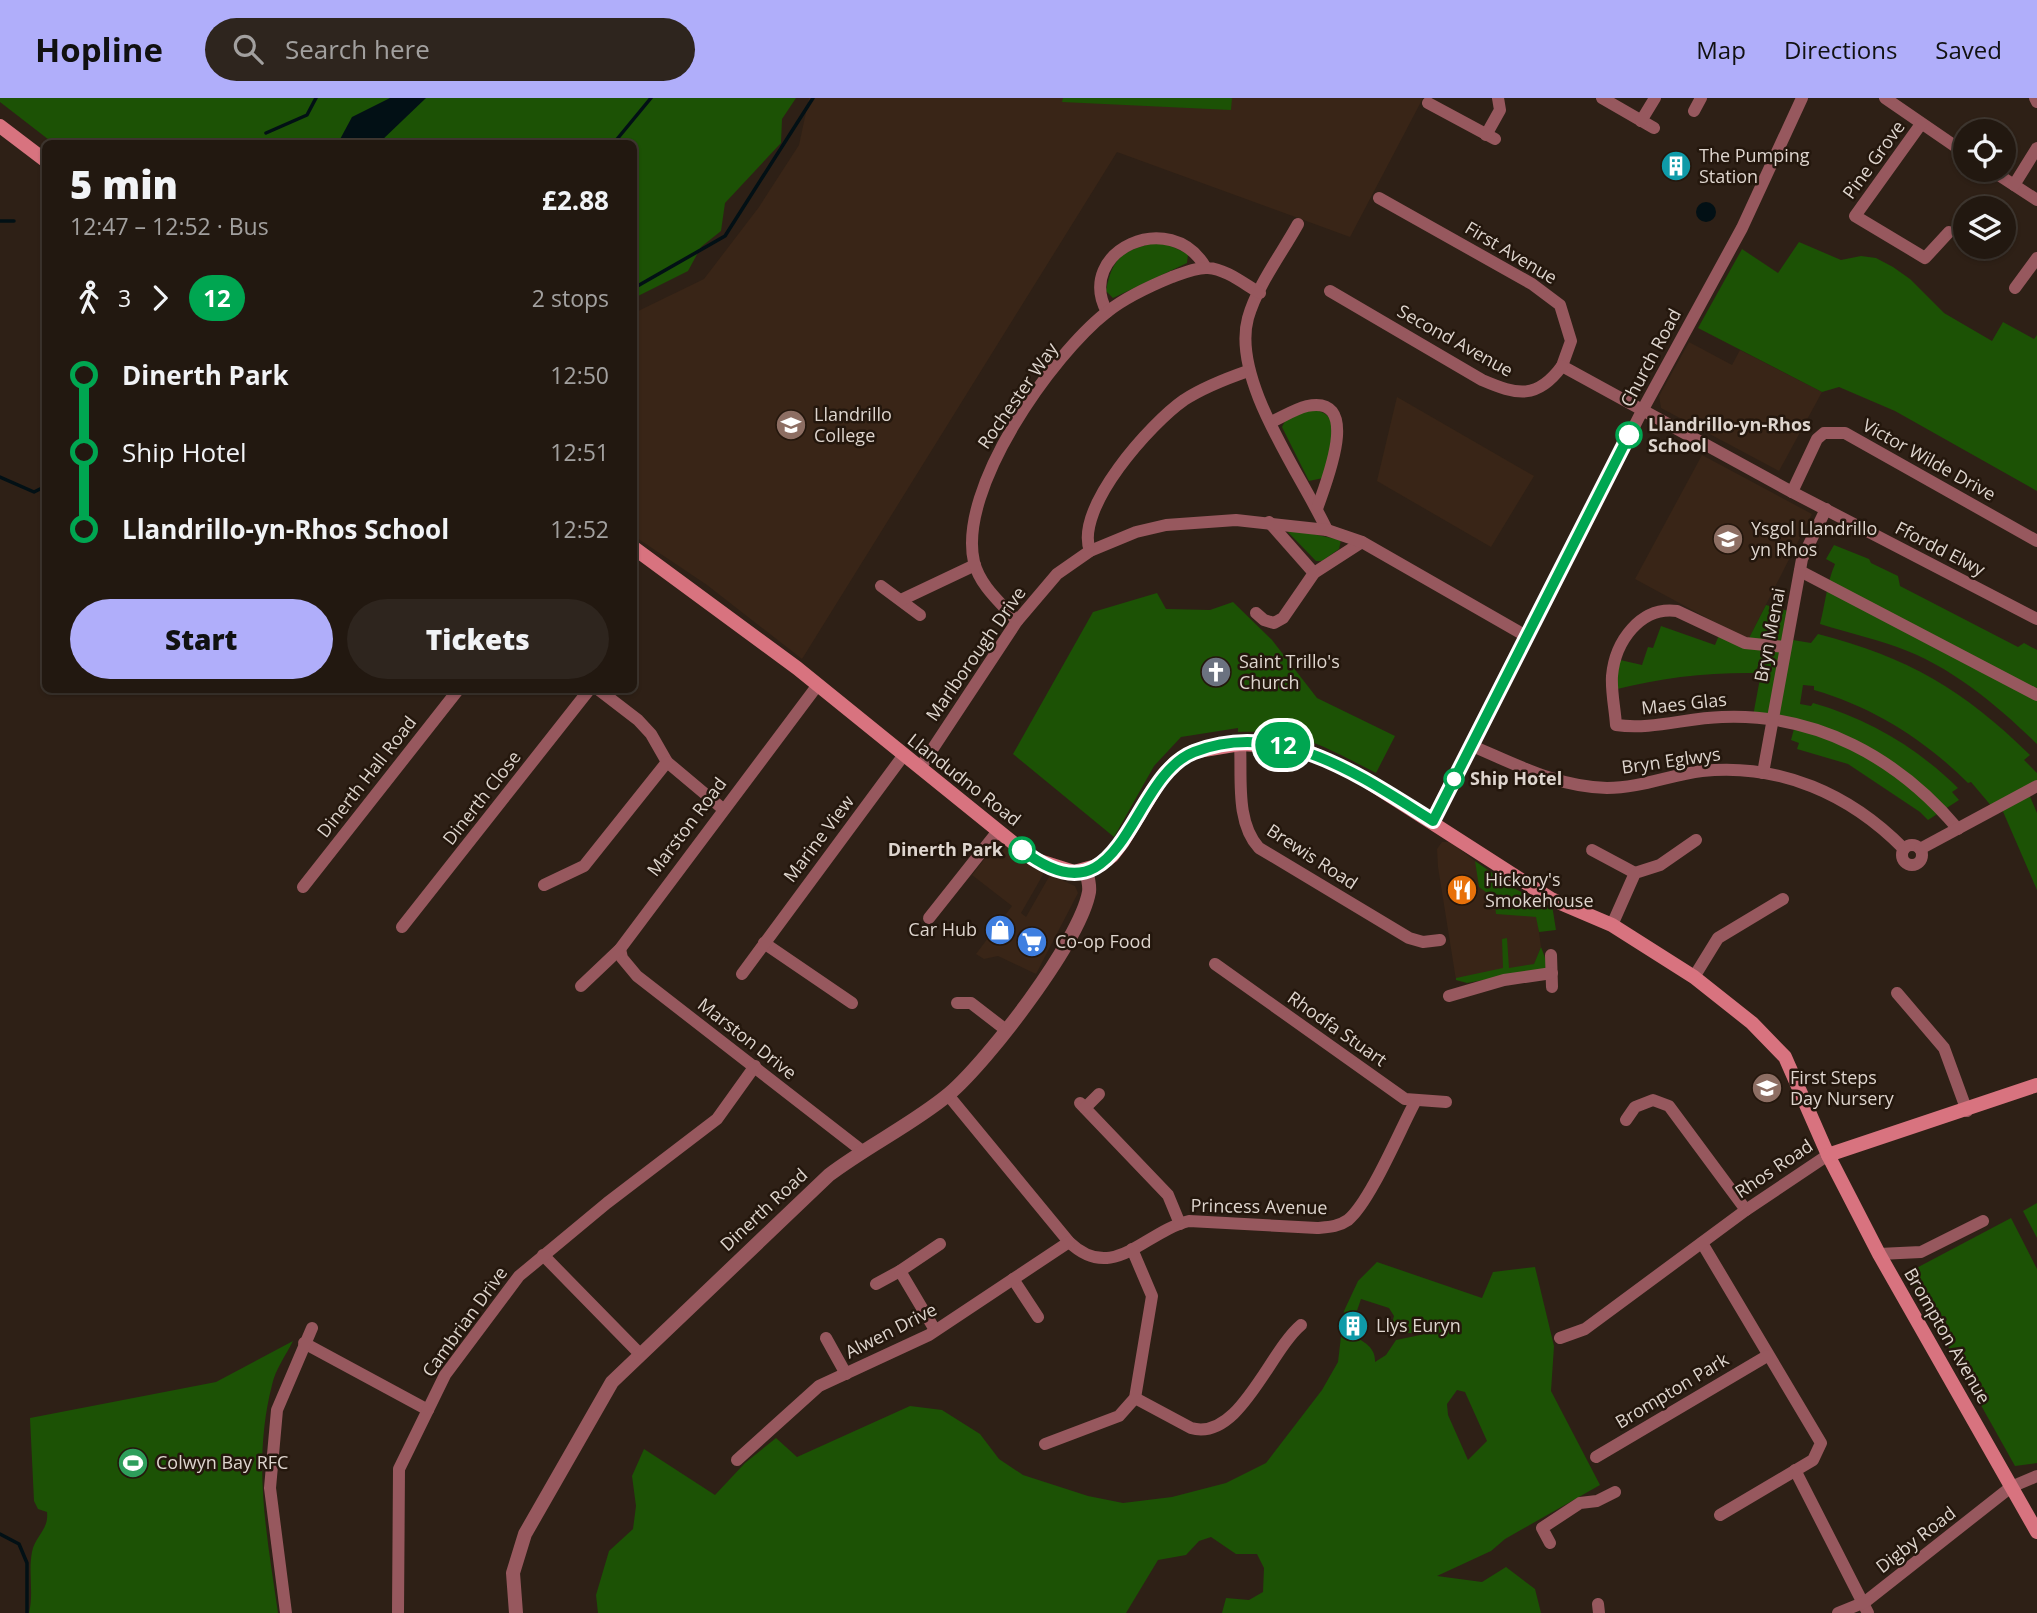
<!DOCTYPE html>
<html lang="en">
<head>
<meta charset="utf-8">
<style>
  body { margin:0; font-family:"Open Sans",sans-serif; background:#2e251e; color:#f1f3f6; height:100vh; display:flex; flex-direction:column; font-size:26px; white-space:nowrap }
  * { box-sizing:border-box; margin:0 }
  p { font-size:23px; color:#a2a09f }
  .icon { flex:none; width:38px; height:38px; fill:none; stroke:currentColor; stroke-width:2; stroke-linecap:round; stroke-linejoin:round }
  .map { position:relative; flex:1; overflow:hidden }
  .side { position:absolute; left:42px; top:42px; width:595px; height:553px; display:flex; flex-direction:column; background:#221810; border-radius:10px; box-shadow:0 2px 5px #0004,0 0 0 2px #3f3730 }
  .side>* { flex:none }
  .badge { padding:0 14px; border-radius:23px; font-size:24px; line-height:46px }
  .fabs { position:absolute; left:1953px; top:21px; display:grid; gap:14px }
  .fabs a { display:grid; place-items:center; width:63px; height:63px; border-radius:50%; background:#221810; box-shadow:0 2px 5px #0004,0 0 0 2px #3f3730; font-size:35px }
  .map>.badge { position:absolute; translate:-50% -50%; box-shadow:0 0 0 4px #fff }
  .legs { display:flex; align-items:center; gap:10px; height:77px; padding:0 28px; font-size:23px }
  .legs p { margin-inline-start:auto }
  .summary { display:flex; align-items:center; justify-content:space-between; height:119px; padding:0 28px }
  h1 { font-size:38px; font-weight:800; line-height:52px }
  .button { display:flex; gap:14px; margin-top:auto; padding:14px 28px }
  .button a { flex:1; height:80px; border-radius:42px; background:#b0aefa; color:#111; font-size:28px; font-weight:800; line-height:80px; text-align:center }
  .button a+a { background:#2e251e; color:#f1f3f6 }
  ul { padding:0 28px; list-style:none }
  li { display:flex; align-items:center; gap:24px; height:77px; font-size:26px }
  li i { display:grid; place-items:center; width:10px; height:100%; margin:0 9px; background:currentColor }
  li i::after { content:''; width:18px; height:18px; margin:-9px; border:5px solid; border-radius:50%; background:#221810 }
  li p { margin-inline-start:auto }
  li:first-child i { background:linear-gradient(#0000 50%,currentColor 0) }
  li:last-child i { background:linear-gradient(currentColor 50%,#0000 0) }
  header { display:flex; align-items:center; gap:42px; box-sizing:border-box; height:98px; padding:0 35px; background:#b0aefa; color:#111 }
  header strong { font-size:33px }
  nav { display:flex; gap:38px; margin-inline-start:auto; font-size:24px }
  .search { width:490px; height:63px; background:#2e251e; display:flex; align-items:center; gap:18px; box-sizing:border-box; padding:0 24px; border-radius:38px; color:#a2a09f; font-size:26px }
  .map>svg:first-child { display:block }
  .built { fill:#392517 }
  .green { fill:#1c5205; fill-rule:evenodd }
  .water { fill:#021015 }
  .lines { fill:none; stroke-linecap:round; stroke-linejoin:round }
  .stream { stroke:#021015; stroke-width:3.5 }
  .minor { stroke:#97585e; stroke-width:12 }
  .tertiary { stroke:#97585e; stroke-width:14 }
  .secondary { stroke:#d8737f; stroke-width:14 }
  .line-1-casing { stroke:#fff; stroke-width:16 }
  .line-1 { stroke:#00a651; stroke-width:10 }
  .stop-1-dot { fill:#fff; stroke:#00a651; stroke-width:3.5 }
  .labels { text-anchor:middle; stroke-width:5; stroke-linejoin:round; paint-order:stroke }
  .poi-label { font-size:18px; fill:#ded5ce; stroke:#24170d; text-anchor:start }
  .street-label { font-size:18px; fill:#ded5ce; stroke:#24170d }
  .stop-label { font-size:18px; font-weight:bold; fill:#ded5ce; stroke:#24170d; text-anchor:start }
</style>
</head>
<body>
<header>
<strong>Hopline</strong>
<div class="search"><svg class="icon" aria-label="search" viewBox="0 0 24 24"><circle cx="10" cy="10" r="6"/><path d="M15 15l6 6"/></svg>Search here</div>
<nav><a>Map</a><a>Directions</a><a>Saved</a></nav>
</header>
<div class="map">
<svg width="2037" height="1515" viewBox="0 0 2037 1515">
  <rect width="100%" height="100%" fill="#2e2016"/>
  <!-- built -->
  <g class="built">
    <polygon points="809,0 1423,0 1350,139 1117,54 802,561 707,487 634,438 634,215 704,181 759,109 799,47"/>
    <polygon points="1689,244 1732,267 1740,252 1822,294 1779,373 1661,310 1659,298"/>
    <polygon points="1397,299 1534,378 1491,449 1377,383"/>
    <polygon points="1702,357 1812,416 1749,540 1744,540 1635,481"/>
    <polygon points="1002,744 1044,775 1021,815 1026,819 1050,777 1075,788 1078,795 1036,876 998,858 984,861 976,856 1012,808 972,777 997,745"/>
    <polygon points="1442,744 1451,744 1495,779 1518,792 1537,819 1541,849 1533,870 1456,882 1438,769 1437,751"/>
  </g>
  <!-- green -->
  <g class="green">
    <polygon points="0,0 796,0 782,21 781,45 725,105 721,133 701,149 688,173 634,200 634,46 53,45 0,4"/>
    <polygon points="1063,0 1232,0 1231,12 1062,4"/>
    <path d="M1160 143 1188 156 1187 165 1113 200 1106 193C1113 155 1125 153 1160 143Z"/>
    <polygon points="1799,144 1841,162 1861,158 1876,160 1893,169 1910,181 1944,215 1992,243 2003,224 2034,241 2037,237 2037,393 1895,313 1839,289 1822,294 1698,230 1742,151 1778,175"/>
    <path d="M1307 312C1349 310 1329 356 1323 380L1309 383 1282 329 1285 323Z"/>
    <polygon points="1284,430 1341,442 1339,451 1322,463 1316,463"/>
    <path d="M1834 447 1869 461 1871 465 1898 478 1900 488 2018 549 2024 545 2037 552V646C1997 607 1951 568 1897 549 1872 540 1846 534 1820 526 1825 507 1827 484 1835 466L1826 461Z"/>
    <path d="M1157 495 1166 511 1210 512 1233 504 1272 542 1317 600 1395 638 1376 675C1323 648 1299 632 1238 634V630L1181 639 1154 668 1114 739 1013 656 1093 514Z"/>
    <path d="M1766 507 1792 514 1787 541 1811 545 1818 536C1908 559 1964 592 2030 657L2024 662 2037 675V688L2028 694 2037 715V792L2001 709 1993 710 1971 684 1968 685C1925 642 1873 609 1814 592V588L1803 587 1800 606 1811 608 1813 605C1869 621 1916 649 1958 690L1952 694 1959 702 1928 722 1920 714 1848 666 1797 651 1799 645 1791 642 1795 627 1753 618 1761 575C1710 574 1663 579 1613 592L1616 561 1642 567 1648 549 1653 550 1661 528 1715 547 1719 537 1749 540Z"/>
    <polygon points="1475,763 1517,792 1552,807 1556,832 1539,834 1536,819 1496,816 1494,800 1479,789"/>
    <polygon points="1507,840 1509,870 1534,866 1541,849 1547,865 1545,871 1467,885 1456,882 1456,880 1503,870 1502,841"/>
    <polygon points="2037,1105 2037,1140 2023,1113"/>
    <polygon points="2011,1120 2037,1171 2037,1365 2015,1368 1907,1175"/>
    <path d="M1377 1164 1482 1200 1493 1174 1535 1169 1554 1248 1551 1293 1600 1387 1505 1441 1491 1453 1437 1478 1482 1484 1506 1469 1535 1491 1541 1515H1222L1226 1500 1249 1502 1263 1494 1264 1470 1257 1456H1236L1211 1439 1199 1443 1186 1457 1158 1462 1126 1515H598L596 1497 609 1453 633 1431 636 1408 632 1378 644 1351 715 1397 745 1365 776 1340 797 1359 910 1308 942 1312 980 1336 999 1361 1023 1377 1088 1398 1123 1405 1172 1399 1226 1385 1266 1365 1322 1292 1338 1264 1344 1213 1358 1183ZM1361 1201 1389 1210 1394 1218 1391 1229 1396 1235H1430L1396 1242 1386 1257 1375 1264C1376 1248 1361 1242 1349 1236ZM1457 1292 1465 1294 1487 1343 1468 1362 1448 1317 1447 1306Z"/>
    <path d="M293 1243C286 1257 275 1272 272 1287 252 1365 267 1437 278 1515H29C34 1495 28 1474 32 1454 35 1438 49 1432 47 1414L38 1411 34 1403 30 1320 216 1284Z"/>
  </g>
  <!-- water -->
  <g class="water">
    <polygon points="390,0 426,0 379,45 338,45 352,19"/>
    <circle cx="1706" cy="114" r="10"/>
  </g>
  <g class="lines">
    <!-- stream -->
    <g class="stream">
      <polyline points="266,35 307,17 316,0"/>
      <polyline points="613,46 651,0"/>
      <polyline points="0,123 14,123"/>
      <polyline points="634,190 725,138 813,0"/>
      <polyline points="0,379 34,394 46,388"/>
      <polyline points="0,1436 19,1446 27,1465 27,1515"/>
    </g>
    <!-- minor -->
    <g class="minor">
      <polyline points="1602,0 1654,30"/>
      <polyline points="1885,0 1965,55"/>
      <polyline points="2035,0 2037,4"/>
      <polyline points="1428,5 1495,41"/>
      <polyline points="1694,13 1701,0"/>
      <polyline points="1641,23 1655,0"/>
      <polyline points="1921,26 1855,118 1925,160 1949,134"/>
      <polyline points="1486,37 1500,12 1498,0"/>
      <polyline points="1991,72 2037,102"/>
      <polyline points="2014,87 2037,50"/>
      <polyline points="1379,100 1532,186 1560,207 1571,243 1562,268 1792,394 2037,521"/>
      <path d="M1298 126C1282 155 1257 188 1248 220 1231 282 1301 376 1327 432"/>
      <polyline points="2015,190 2037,160"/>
      <path d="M1330 193 1482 282C1517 297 1537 302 1562 268"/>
      <path d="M1107 214C1074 153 1171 108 1206 170"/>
      <path d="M1271 324C1282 319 1295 311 1307 308 1364 296 1324 389 1317 411"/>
      <polyline points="1792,394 1817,341 1824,335 1845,335 2037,443"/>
      <polyline points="1269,424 1314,475"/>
      <path d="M1090 453C1074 410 1151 325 1184 302 1204 289 1225 281 1248 273"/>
      <polyline points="1800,473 2037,597"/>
      <polyline points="881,488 920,517"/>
      <polyline points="901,502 975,467"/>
      <polyline points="1256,515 1264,522 1274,525 1283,520 1314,475 1362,444"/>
      <path d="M1017 523C1001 505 980 488 974 464 957 391 1052 257 1107 214 1126 199 1150 188 1172 179 1183 175 1197 169 1208 170 1226 171 1244 186 1260 195"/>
      <path d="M1785 549 1745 545 1677 513C1640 508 1615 544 1612 578 1611 594 1615 611 1616 627 1652 632 1686 620 1722 619 1817 615 1898 660 1958 731"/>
      <polyline points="599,592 638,622 651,636 667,664 723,711"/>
      <path d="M1240 646C1242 678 1235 724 1259 750L1409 840 1423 844 1440 842"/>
      <path d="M1470 647C1515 666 1557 689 1607 690 1640 690 1670 677 1702 673 1780 665 1850 696 1904 751"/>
      <polyline points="920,670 1017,523 1057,476 1090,453 1136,434 1166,427 1236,422 1327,432 1362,444 1526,538"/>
      <polyline points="1763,675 1802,461 1826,411"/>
      <polyline points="1433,723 1642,313 1742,130 1802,0"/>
      <circle cx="1912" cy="757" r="10"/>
      <polyline points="1920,751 2037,688"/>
      <polyline points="1592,752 1635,775"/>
      <polyline points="544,787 584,768 667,664"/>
      <polyline points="303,789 458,592"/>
      <polyline points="929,820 998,733"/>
      <polyline points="1612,827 1635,775 1660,767 1696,742"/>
      <polyline points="402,829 589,592"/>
      <polyline points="764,845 852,905"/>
      <polyline points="620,851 622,860 637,878 861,1052"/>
      <polyline points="1551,857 1552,889"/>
      <polyline points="1215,866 1405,1001 1446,1004"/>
      <polyline points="742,876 903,658"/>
      <polyline points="1694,879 1718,840 1783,801"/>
      <polyline points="581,888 620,851 817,588"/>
      <polyline points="1897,895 1944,950 1967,1013"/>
      <polyline points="1449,898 1504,882 1552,875"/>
      <polyline points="957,905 971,905 1006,932"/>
      <path d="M948 997 1069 1144C1113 1186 1144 1134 1189 1123L1317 1130C1328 1129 1338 1129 1348 1122 1370 1104 1400 1032 1415 1004"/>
      <polyline points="1080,1005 1168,1097 1180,1126"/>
      <polyline points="1085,1010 1099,996"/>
      <polyline points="1626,1022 1635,1009 1653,1002 1669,1008 1746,1112"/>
      <polyline points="1702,1145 1821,1345 1813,1362 1720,1417"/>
      <polyline points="1879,1156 1921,1154 1983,1123"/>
      <polyline points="543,1157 639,1255"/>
      <polyline points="1013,1181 1038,1219"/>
      <polyline points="876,1186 900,1173"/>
      <polyline points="935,1232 900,1173 940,1146"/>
      <polyline points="826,1240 846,1276"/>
      <polyline points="1560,1240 1585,1231 1746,1112 1828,1057"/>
      <polyline points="304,1245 428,1312"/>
      <path d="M1135 1300 1191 1330C1239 1344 1269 1254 1301 1227"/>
      <polyline points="1045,1346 1119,1318 1135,1300 1152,1198 1132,1151"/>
      <polyline points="1596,1359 1767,1258"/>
      <polyline points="737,1362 819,1288 929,1237 1069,1144"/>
      <polyline points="1795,1372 1868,1515"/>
      <polyline points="1550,1445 1542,1430 1580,1405 1597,1403 1615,1394"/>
      <polyline points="1598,1506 1599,1515"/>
      <polyline points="286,1515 270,1390 277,1312 312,1230"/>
      <polyline points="398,1515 399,1371 445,1277 519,1178 607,1105 717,1021 755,968"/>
      <polyline points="1838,1515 1865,1504 2011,1389 2037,1378"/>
    </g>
    <!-- tertiary -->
    <path class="tertiary" d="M516 1515 513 1475 525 1436 612 1284 829 1077C867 1048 913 1026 949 996 988 963 1080 843 1089 794 1090 787 1088 780 1086 773"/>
    <!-- secondary -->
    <g class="secondary">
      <polyline points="0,28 46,63"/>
      <polyline points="634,450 797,570 1033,761 1074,774 1100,767 1112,758 1122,745 1164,676 1177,663 1192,654 1240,646 1299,649 1356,676 1551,801 1612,827 1694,879 1752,925 1785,959 1828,1057 1879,1156 2037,1434"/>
      <polyline points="1828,1057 2037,987"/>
    </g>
  </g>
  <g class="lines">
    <!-- line-1 casing -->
    <g class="line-1-casing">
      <path id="line-1" d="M1022 752C1125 832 1128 680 1194 654 1281 620 1362 679 1433 723L1629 337"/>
    </g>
    <!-- line-1 -->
    <use href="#line-1" class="line-1"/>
  </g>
  <!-- icons -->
  <defs>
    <g id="building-disc" transform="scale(1.575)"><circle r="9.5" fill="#0f9aa8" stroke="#24170d"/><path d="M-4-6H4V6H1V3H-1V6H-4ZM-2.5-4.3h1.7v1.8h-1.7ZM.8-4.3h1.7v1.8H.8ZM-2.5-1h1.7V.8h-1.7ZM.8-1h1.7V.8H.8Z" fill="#fff"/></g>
    <g id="university-disc" transform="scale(1.575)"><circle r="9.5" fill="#8d6e63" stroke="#24170d"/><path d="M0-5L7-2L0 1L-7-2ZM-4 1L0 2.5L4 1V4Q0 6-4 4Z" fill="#fff"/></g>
    <g id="school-disc" transform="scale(1.575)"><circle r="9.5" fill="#8d6e63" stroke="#24170d"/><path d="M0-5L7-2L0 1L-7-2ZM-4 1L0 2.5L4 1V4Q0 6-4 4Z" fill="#fff"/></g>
    <g id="church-disc" transform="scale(1.575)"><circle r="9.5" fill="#6b7280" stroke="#24170d"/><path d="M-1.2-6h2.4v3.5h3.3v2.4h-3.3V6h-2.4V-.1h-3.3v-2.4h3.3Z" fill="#fff"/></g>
    <g id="restaurant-disc" transform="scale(1.575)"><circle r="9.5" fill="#e8710a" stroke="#24170d"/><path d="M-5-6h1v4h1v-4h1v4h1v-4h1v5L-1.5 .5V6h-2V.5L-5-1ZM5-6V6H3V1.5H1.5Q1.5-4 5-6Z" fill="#fff"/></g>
    <g id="shop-disc" transform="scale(1.575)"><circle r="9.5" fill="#3f7fe0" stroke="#24170d"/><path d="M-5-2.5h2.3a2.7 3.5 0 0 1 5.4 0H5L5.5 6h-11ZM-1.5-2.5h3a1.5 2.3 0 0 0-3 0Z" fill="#fff"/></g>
    <g id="supermarket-disc" transform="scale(1.575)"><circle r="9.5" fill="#3f7fe0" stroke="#24170d"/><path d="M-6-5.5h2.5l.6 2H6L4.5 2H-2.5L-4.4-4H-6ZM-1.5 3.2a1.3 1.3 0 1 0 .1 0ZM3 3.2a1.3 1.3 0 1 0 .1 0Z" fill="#fff"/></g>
    <g id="stadium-disc" transform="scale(1.575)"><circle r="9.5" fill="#2e9e5b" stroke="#24170d"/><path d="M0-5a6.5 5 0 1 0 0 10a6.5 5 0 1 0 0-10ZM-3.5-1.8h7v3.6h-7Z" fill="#fff"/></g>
  </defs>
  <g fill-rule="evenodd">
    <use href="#building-disc" x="1676" y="68"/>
    <use href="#university-disc" x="791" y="327"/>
    <use href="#school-disc" x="1728" y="441"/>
    <use href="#church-disc" x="1216" y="574"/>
    <use href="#restaurant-disc" x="1462" y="792"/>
    <use href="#shop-disc" x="1000" y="832"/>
    <use href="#supermarket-disc" x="1032" y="844"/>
    <use href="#school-disc" x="1767" y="990"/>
    <use href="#building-disc" x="1353" y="1228"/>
    <use href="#stadium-disc" x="133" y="1365"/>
  </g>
  <!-- markers -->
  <g class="stop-1-dot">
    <circle cx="1629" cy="337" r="12"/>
    <circle cx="1454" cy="681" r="9"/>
    <circle cx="1022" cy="752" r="12"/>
  </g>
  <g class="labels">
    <!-- poi labels -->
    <g class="poi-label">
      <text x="1699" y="64">The Pumping<tspan x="1699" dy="21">Station</tspan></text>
      <text x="814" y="323">Llandrillo<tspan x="814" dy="21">College</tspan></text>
      <text x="1751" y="437">Ysgol Llandrillo<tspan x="1751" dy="21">yn Rhos</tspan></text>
      <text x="1239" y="570">Saint Trillo's<tspan x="1239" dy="21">Church</tspan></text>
      <text x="1485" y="788">Hickory's<tspan x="1485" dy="21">Smokehouse</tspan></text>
      <text x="977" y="838" text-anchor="end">Car Hub</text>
      <text x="1055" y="850">Co-op Food</text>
      <text x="1790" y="986">First Steps<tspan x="1790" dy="21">Day Nursery</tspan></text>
      <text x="1376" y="1234">Llys Euryn</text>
      <text x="156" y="1371">Colwyn Bay RFC</text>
    </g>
    <!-- street labels -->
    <g class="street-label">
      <text transform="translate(1874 62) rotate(-54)" y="6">Pine Grove</text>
      <text transform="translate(1511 155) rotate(31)" y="6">First Avenue</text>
      <text transform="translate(1455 243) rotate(29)" y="6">Second Avenue</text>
      <text transform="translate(1651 260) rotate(-62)" y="6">Church Road</text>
      <text transform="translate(1018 298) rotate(-55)" y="6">Rochester Way</text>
      <text transform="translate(1929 362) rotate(29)" y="6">Victor Wilde Drive</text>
      <text transform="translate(1940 451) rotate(27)" y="6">Ffordd Elwy</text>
      <text transform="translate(1770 537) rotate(-79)" y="6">Bryn Menai</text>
      <text transform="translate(976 556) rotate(-55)" y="6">Marlborough Drive</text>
      <text transform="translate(1684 606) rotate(-6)" y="6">Maes Glas</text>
      <text transform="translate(1671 663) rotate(-8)" y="6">Bryn Eglwys</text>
      <text transform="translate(367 679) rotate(-52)" y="6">Dinerth Hall Road</text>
      <text transform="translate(964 682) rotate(38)" y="6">Llandudno Road</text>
      <text transform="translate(482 700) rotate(-52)" y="6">Dinerth Close</text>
      <text transform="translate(687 729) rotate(-53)" y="6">Marston Road</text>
      <text transform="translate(819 741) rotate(-53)" y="6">Marine View</text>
      <text transform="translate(1312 759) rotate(33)" y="6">Brewis Road</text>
      <text transform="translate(1337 931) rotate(35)" y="6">Rhodfa Stuart</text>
      <text transform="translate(747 941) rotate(38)" y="6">Marston Drive</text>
      <text transform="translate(1774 1071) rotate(-34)" y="6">Rhos Road</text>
      <text transform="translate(1259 1109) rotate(1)" y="6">Princess Avenue</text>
      <text transform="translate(764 1112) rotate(-43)" y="6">Dinerth Road</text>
      <text transform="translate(465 1224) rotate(-54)" y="6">Cambrian Drive</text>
      <text transform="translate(891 1233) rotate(-27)" y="6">Alwen Drive</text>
      <text transform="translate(1947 1238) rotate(60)" y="6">Brompton Avenue</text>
      <text transform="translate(1672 1293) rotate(-31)" y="6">Brompton Park</text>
      <text transform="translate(1916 1442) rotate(-38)" y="6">Digby Road</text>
    </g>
    <!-- stop labels -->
    <g class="stop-label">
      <text x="1648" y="333">Llandrillo-yn-Rhos<tspan x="1648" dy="21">School</tspan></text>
      <text x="1470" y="687">Ship Hotel</text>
      <text x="1003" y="758" text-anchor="end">Dinerth Park</text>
    </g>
  </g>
</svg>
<div class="fabs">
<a><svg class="icon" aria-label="locate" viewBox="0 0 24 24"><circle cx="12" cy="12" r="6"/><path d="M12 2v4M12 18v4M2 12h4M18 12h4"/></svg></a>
<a><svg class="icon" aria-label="layers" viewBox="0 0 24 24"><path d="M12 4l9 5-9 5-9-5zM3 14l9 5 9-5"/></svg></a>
</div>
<b class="badge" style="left:1283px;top:647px;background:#00a651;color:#fff">12</b>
<section class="side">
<div class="summary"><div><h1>5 min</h1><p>12:47 – 12:52 · Bus</p></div><b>£2.88</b></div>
<div class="legs"><svg class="icon" aria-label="walk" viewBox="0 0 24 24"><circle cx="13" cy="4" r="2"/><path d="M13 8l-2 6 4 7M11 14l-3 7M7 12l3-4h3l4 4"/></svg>3<svg class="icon" aria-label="forward" viewBox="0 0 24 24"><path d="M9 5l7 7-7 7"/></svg><b class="badge" style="background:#00a651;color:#fff">12</b><p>2 stops</p></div>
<ul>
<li><i style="color:#00a651"></i><b>Dinerth Park</b><p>12:50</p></li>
<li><i style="color:#00a651"></i><span>Ship Hotel</span><p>12:51</p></li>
<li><i style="color:#00a651"></i><b>Llandrillo-yn-Rhos School</b><p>12:52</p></li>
</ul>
<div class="button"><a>Start</a><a>Tickets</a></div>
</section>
</div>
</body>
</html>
